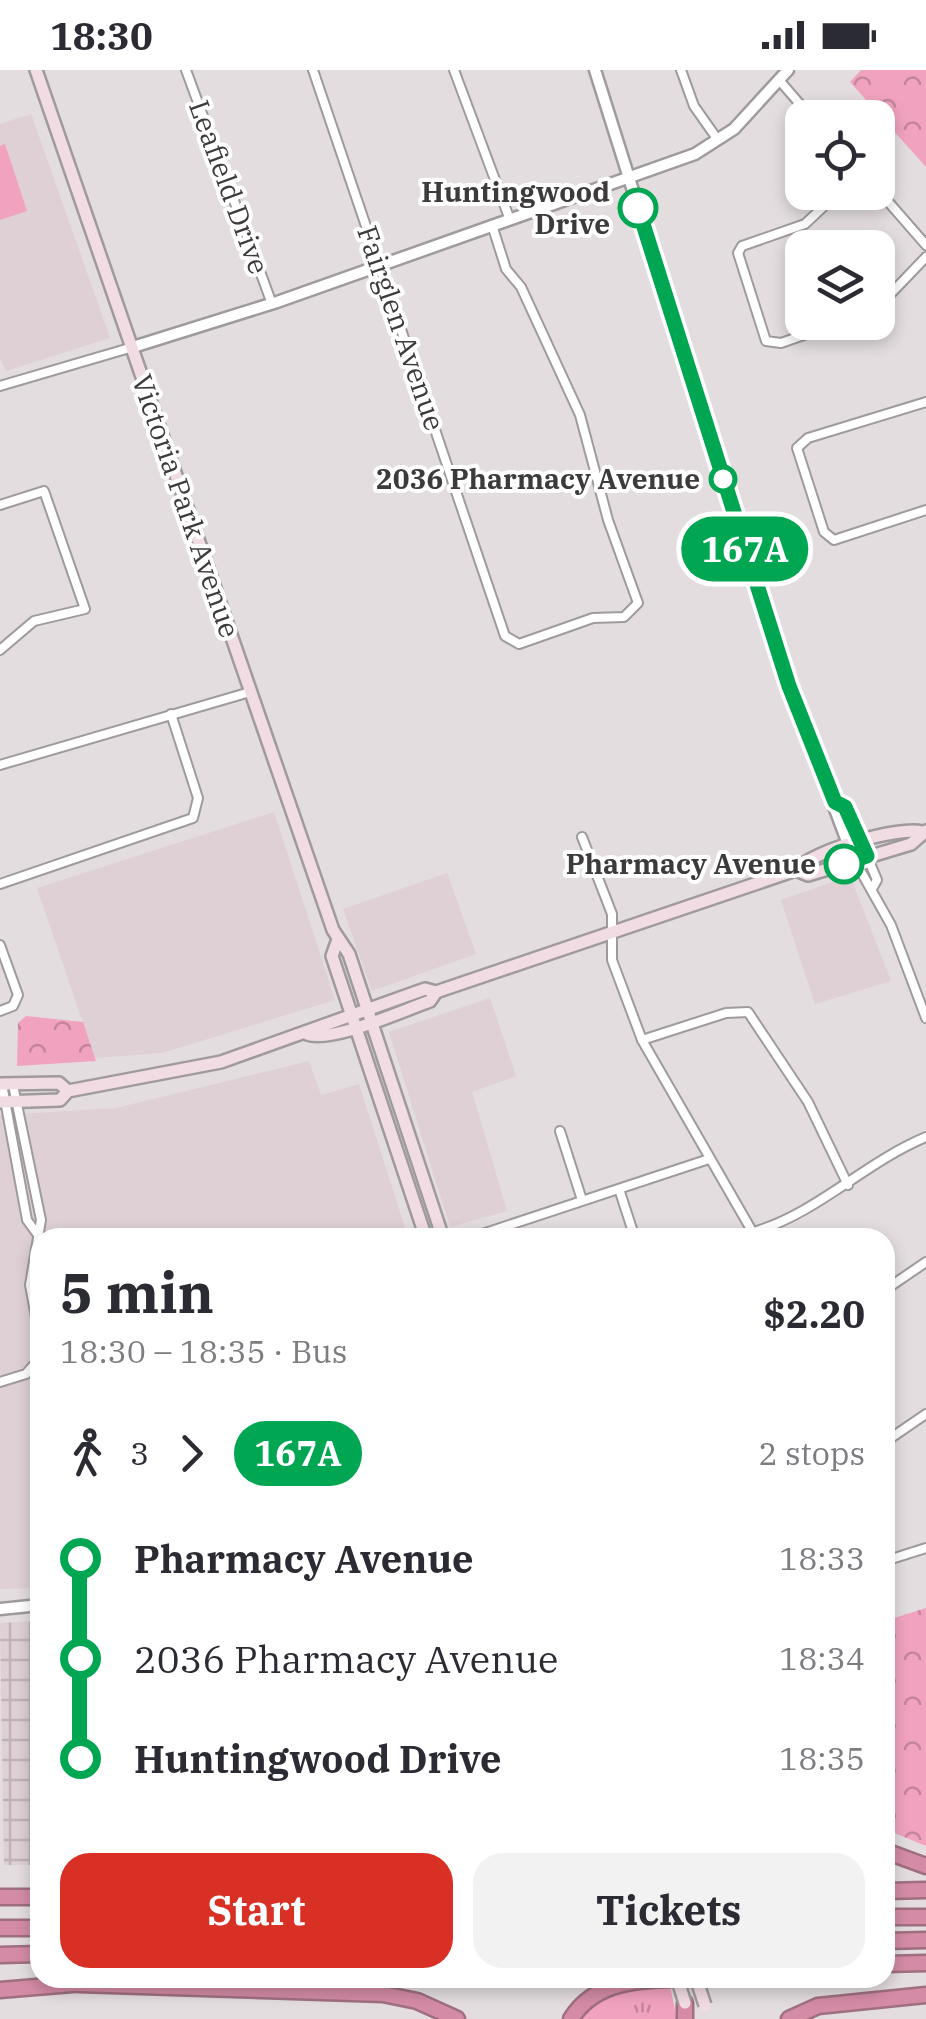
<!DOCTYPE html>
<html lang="en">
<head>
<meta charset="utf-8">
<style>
  body { margin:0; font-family:"IBM Plex Serif",serif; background:#f2f2f3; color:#2b2b33; height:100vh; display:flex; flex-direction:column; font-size:38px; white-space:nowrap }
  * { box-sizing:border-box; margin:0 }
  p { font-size:32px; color:#7c7c81 }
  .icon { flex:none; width:55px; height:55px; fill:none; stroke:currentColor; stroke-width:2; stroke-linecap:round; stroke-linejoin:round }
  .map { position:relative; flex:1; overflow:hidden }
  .side { position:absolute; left:30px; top:1158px; width:865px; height:760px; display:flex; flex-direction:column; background:#fff; border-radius:30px; box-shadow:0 5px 15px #0003 }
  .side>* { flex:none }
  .badge { padding:0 20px; border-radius:32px; font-size:35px; line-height:65px }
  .fabs { position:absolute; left:785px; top:30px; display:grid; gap:20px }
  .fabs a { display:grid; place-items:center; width:110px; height:110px; border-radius:20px; background:#fff; box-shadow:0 5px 15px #0003; font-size:50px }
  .map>.badge { position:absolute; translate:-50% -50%; box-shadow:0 0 0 5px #fff }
  .legs { display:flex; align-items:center; gap:15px; height:110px; padding:0 30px; font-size:32px }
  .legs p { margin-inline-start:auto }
  .headline { display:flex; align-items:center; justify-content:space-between; height:170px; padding:0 30px }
  h1 { font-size:55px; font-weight:700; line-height:75px }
  .cta { display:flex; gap:20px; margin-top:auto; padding:20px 30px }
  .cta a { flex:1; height:115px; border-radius:30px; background:#d93025; color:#fff; font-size:40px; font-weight:700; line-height:115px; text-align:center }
  .cta a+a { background:#f2f2f3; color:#2b2b33 }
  ul { padding:0 30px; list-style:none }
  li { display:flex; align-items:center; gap:35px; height:100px; font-size:38px }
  li i { display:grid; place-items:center; width:15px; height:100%; margin:0 12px; background:currentColor }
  li i::after { content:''; width:25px; height:25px; margin:-12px; border:8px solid; border-radius:50%; background:#fff }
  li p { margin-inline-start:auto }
  li:first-child i { background:linear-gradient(#0000 50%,currentColor 0) }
  li:last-child i { background:linear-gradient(currentColor 50%,#0000 0) }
  .status { display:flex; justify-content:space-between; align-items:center; height:70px; padding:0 50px; background:#fff; direction:ltr }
  .status svg { height:28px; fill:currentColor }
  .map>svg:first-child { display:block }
  .built { fill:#ded0d5 }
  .industrial { fill:url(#industrial-grid) }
  .grass { fill:url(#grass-tufts) }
  .forest { fill:url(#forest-crowns) }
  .pitch { fill:#f1a2bf }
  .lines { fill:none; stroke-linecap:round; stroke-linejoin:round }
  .minor-casing { stroke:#9f9a9c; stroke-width:12 }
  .tertiary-casing { stroke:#9f9a9c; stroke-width:15 }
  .secondary-casing { stroke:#9f9a9c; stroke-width:16 }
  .motorway-casing { stroke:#9f6f80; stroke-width:19 }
  .minor { stroke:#fff; stroke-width:8 }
  .tertiary { stroke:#fff; stroke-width:10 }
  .secondary { stroke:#f2dce4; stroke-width:11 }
  .motorway { stroke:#d48ba6; stroke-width:14 }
  .secondary-bridge-casing { stroke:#9f9a9c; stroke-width:16; stroke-linecap:butt }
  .secondary-bridge { stroke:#f2dce4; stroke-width:11 }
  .line-1-casing { stroke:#fff; stroke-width:22 }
  .line-1 { stroke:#00a651; stroke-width:15 }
  .stop-1-dot { fill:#fff; stroke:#00a651; stroke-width:5 }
  .labels { text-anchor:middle; stroke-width:8; stroke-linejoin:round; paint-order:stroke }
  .street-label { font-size:28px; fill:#3c3a3a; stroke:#fff }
  .stop-label { font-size:28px; font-weight:bold; fill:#3c3a3a; stroke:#fff; text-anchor:end }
</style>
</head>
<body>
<div class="status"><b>18:30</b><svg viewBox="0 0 49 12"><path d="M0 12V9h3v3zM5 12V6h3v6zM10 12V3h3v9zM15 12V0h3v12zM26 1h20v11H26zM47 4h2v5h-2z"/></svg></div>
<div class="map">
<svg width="926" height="1949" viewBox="0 0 926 1949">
  <defs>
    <pattern id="industrial-grid" width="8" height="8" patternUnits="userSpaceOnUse" patternTransform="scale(2.5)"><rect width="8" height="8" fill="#ded0d5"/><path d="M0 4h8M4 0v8" fill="none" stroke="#bfb3b8"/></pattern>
    <pattern id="grass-tufts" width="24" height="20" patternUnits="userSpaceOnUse" patternTransform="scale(2.5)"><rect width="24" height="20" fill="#f1a2bf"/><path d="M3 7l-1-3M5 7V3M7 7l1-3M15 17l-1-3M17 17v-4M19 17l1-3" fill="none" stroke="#c4859c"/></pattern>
    <pattern id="forest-crowns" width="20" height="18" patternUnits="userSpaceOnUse" patternTransform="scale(2.5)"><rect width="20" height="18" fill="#f1a2bf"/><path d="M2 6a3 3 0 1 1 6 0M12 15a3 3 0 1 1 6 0" fill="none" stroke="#c4859c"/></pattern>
  </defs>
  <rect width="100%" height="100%" fill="#e3dddf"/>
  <!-- built -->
  <g class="built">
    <polygon points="31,44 110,268 6,301 0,288 0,54"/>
    <polygon points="274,742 335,930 162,983 95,988 37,818"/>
    <polygon points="447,803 476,884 372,921 343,839"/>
    <polygon points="850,806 891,911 815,934 781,830"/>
    <polygon points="490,928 516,1006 472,1022 507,1141 450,1157 389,962"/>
    <polygon points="309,991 321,1025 359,1014 408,1167 40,1168 40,1518 0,1519 0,1045 116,1038"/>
  </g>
  <!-- industrial -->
  <polygon class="industrial" points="40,1551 40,1795 4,1795 0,1553"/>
  <!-- grass -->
  <polygon class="grass" points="670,1916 677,1949 579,1949 610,1922"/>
  <!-- forest -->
  <g class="forest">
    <polygon points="861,0 926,0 926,97 850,12"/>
    <polygon points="26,946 83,952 96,991 17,996 18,953"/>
    <polygon points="926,1538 926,1776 885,1759 885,1551"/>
  </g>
  <!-- pitch -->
  <polygon class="pitch" points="5,74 27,141 0,150 0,76"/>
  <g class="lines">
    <!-- minor casing -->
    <g class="minor-casing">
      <g id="minor">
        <polyline points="186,0 272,234"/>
        <polyline points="313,0 505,566 519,574 593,548 624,547 638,533 608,450 580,345 521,217 506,199 492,155"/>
        <polyline points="454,0 510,150"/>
        <polyline points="681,0 694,36 718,70"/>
        <polyline points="779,10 812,48"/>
        <polyline points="878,120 926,175"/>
        <polyline points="839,122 805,154 742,176 738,183 766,271 781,273 841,252"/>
        <polyline points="878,237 926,187"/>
        <polyline points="0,316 133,277"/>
        <polyline points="926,332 808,368 797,378 824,462 834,470 926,440"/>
        <polyline points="0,435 44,421 85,539 34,551 0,580"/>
        <polyline points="0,695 250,622"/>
        <polyline points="582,767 612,844 612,890 642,970 756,1168"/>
        <polyline points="867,786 877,810 873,817"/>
        <polyline points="855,791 891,855 926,948"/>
        <polyline points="0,814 193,748 198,728 171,644"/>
        <polyline points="0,875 18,925 13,936 0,941"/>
        <polyline points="642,970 726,943 748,942 808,1032 848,1115"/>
        <polyline points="2,1014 27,1150 38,1165"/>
        <polyline points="13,1015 41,1150 30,1215 40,1269"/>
        <polyline points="560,1061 582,1130"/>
        <polyline points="619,1119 635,1168"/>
        <path d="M754 1162C819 1142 864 1093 926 1067"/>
        <polyline points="470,1168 709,1089"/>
        <polyline points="885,1220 926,1192"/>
        <polyline points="0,1312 26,1304 40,1288"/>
        <polyline points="885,1372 926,1344"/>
        <polyline points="885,1491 926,1478"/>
      </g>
    </g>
    <!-- tertiary casing -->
    <g class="tertiary-casing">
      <g id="tertiary">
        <polyline points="595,0 789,616 854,790"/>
        <polyline points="133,277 277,232 695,84 734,59 788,0"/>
        <polyline points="835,732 845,737 867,786"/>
        <polyline points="0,1539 40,1535"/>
      </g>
    </g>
    <!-- secondary casing -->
    <g class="secondary-casing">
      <g id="secondary">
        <polyline points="36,0 333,860 349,884 443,1168"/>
        <polyline points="796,800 808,805 911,774 926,761"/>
        <polyline points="337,872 332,886 426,1168"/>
        <path d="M307 964C332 973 402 941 430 931L436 922"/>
        <polyline points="0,1014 59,1013 68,1021"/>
        <path d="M0 1032 60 1030 68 1021 221 992 425 919 436 922 796 800C811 781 899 756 922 762"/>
      </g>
    </g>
    <!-- motorway casing -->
    <g class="motorway-casing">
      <g id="motorway">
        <polyline points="885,1781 926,1796"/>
        <polyline points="885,1821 926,1820"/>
        <polyline points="0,1827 40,1827"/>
        <polyline points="885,1847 926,1847"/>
        <polyline points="0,1858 40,1858"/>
        <polyline points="885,1871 926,1870"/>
        <polyline points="0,1885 40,1884"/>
        <polyline points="885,1894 926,1893"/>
        <polyline points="79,1914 383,1924 417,1931 457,1949"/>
        <polyline points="0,1920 84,1913"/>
        <path d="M571 1949C600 1902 660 1911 709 1908"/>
        <polyline points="685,1949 685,1933"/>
        <polyline points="789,1949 818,1936 926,1925"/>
      </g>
    </g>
    <!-- minor -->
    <use href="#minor" class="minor"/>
    <!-- tertiary -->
    <use href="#tertiary" class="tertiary"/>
    <!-- secondary -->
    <use href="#secondary" class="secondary"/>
    <!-- motorway -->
    <use href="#motorway" class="motorway"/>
    <!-- secondary-bridge casing -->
    <g class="secondary-bridge-casing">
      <g id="secondary-bridge">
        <polyline points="677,1908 685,1933"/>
        <polyline points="696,1908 705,1935"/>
      </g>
    </g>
    <!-- secondary-bridge -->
    <use href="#secondary-bridge" class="secondary-bridge"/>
  </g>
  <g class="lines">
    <!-- line-1 casing -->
    <g class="line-1-casing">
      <polyline id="line-1" points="638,138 789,616 835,732 845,737 867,786 844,794"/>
    </g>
    <!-- line-1 -->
    <use href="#line-1" class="line-1"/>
  </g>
  <!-- markers -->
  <g class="stop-1-dot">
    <circle cx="638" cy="138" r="18"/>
    <circle cx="723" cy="409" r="12"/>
    <circle cx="844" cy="794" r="18"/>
  </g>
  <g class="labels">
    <!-- street labels -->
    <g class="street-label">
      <text transform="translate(229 117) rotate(70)" y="10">Leafield Drive</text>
      <text transform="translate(401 258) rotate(71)" y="10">Fairglen Avenue</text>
      <text transform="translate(186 436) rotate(71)" y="10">Victoria Park Avenue</text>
    </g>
    <!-- stop labels -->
    <g class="stop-label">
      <text x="610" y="132">Huntingwood<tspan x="610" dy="32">Drive</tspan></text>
      <text x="700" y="419">2036 Pharmacy Avenue</text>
      <text x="816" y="804">Pharmacy Avenue</text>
    </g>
  </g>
</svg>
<div class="fabs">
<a><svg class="icon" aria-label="locate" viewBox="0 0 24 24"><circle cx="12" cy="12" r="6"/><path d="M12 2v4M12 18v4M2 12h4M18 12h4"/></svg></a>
<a><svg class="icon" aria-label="layers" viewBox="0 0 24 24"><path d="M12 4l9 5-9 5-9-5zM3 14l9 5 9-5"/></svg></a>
</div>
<b class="badge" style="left:745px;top:479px;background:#00a651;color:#fff">167A</b>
<section class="side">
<div class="headline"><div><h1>5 min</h1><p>18:30 – 18:35 · Bus</p></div><b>$2.20</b></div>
<div class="legs"><svg class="icon" aria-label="walk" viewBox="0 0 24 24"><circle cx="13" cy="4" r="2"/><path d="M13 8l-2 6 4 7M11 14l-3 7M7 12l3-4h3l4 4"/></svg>3<svg class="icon" aria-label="forward" viewBox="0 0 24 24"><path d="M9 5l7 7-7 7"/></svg><b class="badge" style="background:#00a651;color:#fff">167A</b><p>2 stops</p></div>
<ul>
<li><i style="color:#00a651"></i><b>Pharmacy Avenue</b><p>18:33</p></li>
<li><i style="color:#00a651"></i><span>2036 Pharmacy Avenue</span><p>18:34</p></li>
<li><i style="color:#00a651"></i><b>Huntingwood Drive</b><p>18:35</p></li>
</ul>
<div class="cta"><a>Start</a><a>Tickets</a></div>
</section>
</div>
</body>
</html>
